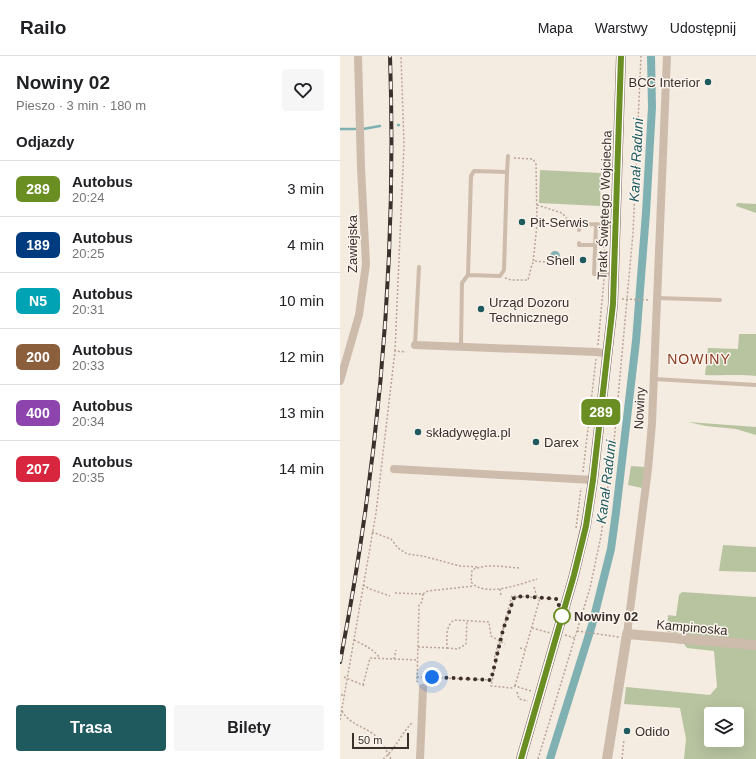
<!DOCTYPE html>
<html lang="pl">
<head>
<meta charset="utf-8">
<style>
  body { margin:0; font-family:Arial,sans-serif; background:#f6f6f6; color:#202124; height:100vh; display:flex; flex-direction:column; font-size:15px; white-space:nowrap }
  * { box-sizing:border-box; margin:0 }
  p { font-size:13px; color:#757577 }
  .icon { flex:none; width:22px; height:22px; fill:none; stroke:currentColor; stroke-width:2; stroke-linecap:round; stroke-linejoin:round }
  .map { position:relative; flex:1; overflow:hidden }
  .side { display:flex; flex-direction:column; background:#fff; width:340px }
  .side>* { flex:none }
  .badge { padding:0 8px; border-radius:6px; font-size:14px; line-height:26px }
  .buttons { position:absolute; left:364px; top:651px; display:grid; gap:8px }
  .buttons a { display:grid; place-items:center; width:40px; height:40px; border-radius:4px; background:#fff; box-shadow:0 4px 16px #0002; font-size:20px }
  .scale { position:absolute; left:12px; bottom:10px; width:57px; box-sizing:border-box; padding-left:4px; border:2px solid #3b302b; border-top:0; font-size:11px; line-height:14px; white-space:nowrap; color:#3b302b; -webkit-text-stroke:3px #fbf5ee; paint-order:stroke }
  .you { position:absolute; width:20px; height:20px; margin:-10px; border:3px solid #fff; border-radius:50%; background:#1a73e8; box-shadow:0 0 0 6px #1a73e833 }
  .map>.badge { position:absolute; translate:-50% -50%; box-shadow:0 0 0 2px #fff }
  h2 { padding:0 16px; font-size:15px; line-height:36px }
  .round { display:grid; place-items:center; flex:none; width:42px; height:42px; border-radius:4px; background:#f6f6f6 }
  .overview { display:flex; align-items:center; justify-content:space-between; height:68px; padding:0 16px }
  h1 { font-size:19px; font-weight:700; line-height:30px }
  .primary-button { display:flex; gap:8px; margin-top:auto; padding:8px 16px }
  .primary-button a { flex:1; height:46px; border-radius:4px; background:#1f5a5e; color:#fff; font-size:16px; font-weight:700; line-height:46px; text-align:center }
  .primary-button a+a { background:#f6f6f6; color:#202124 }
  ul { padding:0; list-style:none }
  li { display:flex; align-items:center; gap:12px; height:56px; padding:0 16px; border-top:1px solid #e0e0e0 }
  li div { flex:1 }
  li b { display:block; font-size:15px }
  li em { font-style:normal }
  li .badge { min-width:44px; font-weight:700; text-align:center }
  header { display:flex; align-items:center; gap:24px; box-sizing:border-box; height:56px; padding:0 20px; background:#fff; border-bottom:1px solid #e0e0e0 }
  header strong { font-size:19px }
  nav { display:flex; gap:22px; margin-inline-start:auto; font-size:14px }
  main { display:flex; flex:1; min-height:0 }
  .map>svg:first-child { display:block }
  .green { fill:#b8c4a0; fill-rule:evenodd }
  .water { fill:#7fb0b2 }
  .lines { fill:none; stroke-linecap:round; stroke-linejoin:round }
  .stream { stroke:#7fb0b2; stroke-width:2.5 }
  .canal { stroke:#7fb0b2; stroke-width:8 }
  .path { stroke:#b9a596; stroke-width:1.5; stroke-dasharray:2 2; stroke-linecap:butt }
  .service { stroke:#cdbbac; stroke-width:4 }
  .minor { stroke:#cdbbac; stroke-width:8 }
  .tertiary { stroke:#cdbbac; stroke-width:10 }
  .primary { stroke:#7d675c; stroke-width:10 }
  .rail-casing { stroke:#3b302b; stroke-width:4 }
  .rail { stroke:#fbf5ee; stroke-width:2.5; stroke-dasharray:8; stroke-linecap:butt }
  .line-casing { stroke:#fff; stroke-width:9 }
  .line { stroke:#6b8e23; stroke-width:6 }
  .walk { stroke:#3b302b; stroke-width:4; stroke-dasharray:0 7.2 }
  .poi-dot { fill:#1f5a5e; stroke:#fbf5ee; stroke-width:1.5 }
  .stop-dot { fill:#fff; stroke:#6b8e23; stroke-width:2 }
  .labels { text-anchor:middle; stroke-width:3; stroke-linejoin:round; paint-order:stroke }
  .poi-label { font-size:13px; fill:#3b302b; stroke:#fbf5ee; text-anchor:start }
  .street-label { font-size:13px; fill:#3b302b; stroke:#fbf5ee }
  .stop-label { font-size:13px; font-weight:bold; fill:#3b302b; stroke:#fbf5ee; text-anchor:start }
  .water-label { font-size:14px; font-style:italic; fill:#1f5a5e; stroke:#fbf5ee }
  .neighbourhood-label { font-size:14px; letter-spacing:1px; fill:#8c3b22; stroke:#fbf5ee }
</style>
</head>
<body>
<header>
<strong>Railo</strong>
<nav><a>Mapa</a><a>Warstwy</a><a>Udostępnij</a></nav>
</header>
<main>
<section class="side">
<div class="overview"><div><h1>Nowiny 02</h1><p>Pieszo · 3 min · 180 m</p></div><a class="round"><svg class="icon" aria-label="heart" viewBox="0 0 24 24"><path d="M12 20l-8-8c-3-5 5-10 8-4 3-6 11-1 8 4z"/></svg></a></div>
<h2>Odjazdy</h2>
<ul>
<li><span class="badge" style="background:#6b8e23;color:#fff">289</span><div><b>Autobus</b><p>20:24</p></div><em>3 min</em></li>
<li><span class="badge" style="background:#003b80;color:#fff">189</span><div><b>Autobus</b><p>20:25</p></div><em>4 min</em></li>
<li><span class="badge" style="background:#00a3b4;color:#fff">N5</span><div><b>Autobus</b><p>20:31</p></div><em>10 min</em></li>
<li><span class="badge" style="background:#8b5e3c;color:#fff">200</span><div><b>Autobus</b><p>20:33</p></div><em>12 min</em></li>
<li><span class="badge" style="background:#8e44ad;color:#fff">400</span><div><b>Autobus</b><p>20:34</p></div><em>13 min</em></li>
<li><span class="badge" style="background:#d7263d;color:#fff">207</span><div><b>Autobus</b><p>20:35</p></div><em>14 min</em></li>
</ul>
<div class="primary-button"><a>Trasa</a><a>Bilety</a></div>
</section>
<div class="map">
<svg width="416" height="703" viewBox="0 0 416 703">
  <rect width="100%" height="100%" fill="#f4ebe1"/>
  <!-- green -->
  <g class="green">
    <polygon points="200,114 261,117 260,150 199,147"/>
    <polygon points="397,147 416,148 416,157 396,150"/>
    <path d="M399 278H416V320C398 318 383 320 365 319L368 292 398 293Z"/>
    <polygon points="348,366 416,371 416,379 396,373 366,370"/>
    <polygon points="291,410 305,411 302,432 288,429"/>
    <polygon points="383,489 416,491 416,516 379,515"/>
    <polygon points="342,536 416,541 416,585 346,579 345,570 339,570 338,577 327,576 328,559 336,560 339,539"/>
    <path d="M334 585 416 592V703H344L346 683 340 652 284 648 286 631 370 639 377 631 374 595 347 592 344 588 334 587ZM371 658H397V684H371Z"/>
  </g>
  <!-- water -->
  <circle class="water" cx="215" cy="200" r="5"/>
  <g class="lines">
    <!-- stream -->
    <g class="stream">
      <polyline points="58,69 59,69"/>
      <polyline points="0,73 15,73"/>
      <polyline points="23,73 40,70"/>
    </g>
    <!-- canal -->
    <polyline class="canal" points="210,703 252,569 271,493 276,456 296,285 306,157 312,51 311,0"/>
    <!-- path -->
    <g class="path">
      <polyline points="174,102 193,103 196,108 197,168 193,207"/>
      <polyline points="197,149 222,157 231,167"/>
      <polyline points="263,164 263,156 267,149"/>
      <polyline points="262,182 265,197"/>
      <polyline points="165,222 171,224 188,224 192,208 195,205 214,207 231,204"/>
      <polyline points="282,243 310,244"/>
      <polyline points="258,289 264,223"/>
      <polyline points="55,295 64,89 61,0"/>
      <polyline points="243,416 256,303"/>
      <polyline points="236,472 241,432"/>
      <polyline points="32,476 51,483 58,492 67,498 83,500 120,510 139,511"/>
      <path d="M179 512C163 511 147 507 132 514L131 526C145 542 180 528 197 523"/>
      <polyline points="23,529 30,533 50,540"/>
      <polyline points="194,531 197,541"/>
      <polyline points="160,533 161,540"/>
      <polyline points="55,537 83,538 82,546 79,549 77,626"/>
      <polyline points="83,538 88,535 134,530"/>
      <polyline points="192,572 210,577"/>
      <polyline points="163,574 174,542 181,540"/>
      <polyline points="237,575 279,581"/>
      <polyline points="225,579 235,582"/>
      <path d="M14 584C24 589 33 593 40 602"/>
      <path d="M78 591 107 592C107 583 105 570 114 564L149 566 151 580 165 588"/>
      <polyline points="107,592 118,593 126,588 127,565"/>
      <polyline points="180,592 185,593"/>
      <polyline points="54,603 56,594"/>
      <polyline points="156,604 154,603 159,585"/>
      <polyline points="4,621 25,630"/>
      <polyline points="77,621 151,624"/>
      <polyline points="23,629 30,602 78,604"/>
      <polyline points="175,630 200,542"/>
      <polyline points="191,635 175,630 172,632 151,630 163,572 172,540 217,543"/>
      <polyline points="177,636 179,643 188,645"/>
      <polyline points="1,639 5,639"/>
      <path d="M2 655C10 668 20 669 32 677 41 683 46 694 51 703"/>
      <polyline points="0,664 36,457 55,295 66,296"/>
      <path d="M43 703C56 693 61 677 73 666"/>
      <polyline points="198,703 250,532 261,480 274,386 293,177 301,0"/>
      <polyline points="282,703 284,683"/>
    </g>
    <!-- service -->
    <g class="service">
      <polyline points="167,116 168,100"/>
      <polyline points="256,168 254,218 274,218"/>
      <polyline points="239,174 240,168 276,169"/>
      <polyline points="239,187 239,189 255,189"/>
      <polyline points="316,242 380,244"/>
      <polyline points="75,289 79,211"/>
      <polyline points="121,289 122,227 128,219 131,120 134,115 167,116 164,214 160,220 128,219"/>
      <polyline points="314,323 416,329"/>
    </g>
    <!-- minor -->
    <g class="minor">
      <polyline points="75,289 257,296 268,298"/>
      <polyline points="0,325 19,259 26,208 21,112 18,0"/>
      <polyline points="54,413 253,424"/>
      <polyline points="287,578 308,413 312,367 327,0"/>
      <polyline points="80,703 83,632"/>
    </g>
    <!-- tertiary -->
    <polyline class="tertiary" points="267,703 287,578 416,589"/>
    <!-- primary -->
    <polyline class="primary" points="181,703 234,519 246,469 253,424 273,248 281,0"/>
    <!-- rail casing -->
    <g class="rail-casing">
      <path id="rail" d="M0 606C39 406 57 204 50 0"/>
    </g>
    <!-- rail -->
    <use href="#rail" class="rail"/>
  </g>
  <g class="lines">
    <!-- line casing -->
    <g class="line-casing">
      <polyline id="line" points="181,703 234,519 246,470 253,424 273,248 281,0"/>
    </g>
    <!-- line -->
    <use href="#line" class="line"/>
    <!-- walk -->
    <polyline class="walk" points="92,621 151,624 163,574 174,542 178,542 181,540 217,543 222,560"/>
  </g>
  <!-- markers -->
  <g class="poi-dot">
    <circle cx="368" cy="26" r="4"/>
    <circle cx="182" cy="166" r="4"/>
    <circle cx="243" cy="204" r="4"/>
    <circle cx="141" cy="253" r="4"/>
    <circle cx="78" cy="376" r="4"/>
    <circle cx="196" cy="386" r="4"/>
    <circle cx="287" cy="675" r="4"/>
  </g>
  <circle class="stop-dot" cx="222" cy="560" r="8"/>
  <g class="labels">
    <!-- poi labels -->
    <g class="poi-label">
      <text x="360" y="31" text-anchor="end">BCC Interior</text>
      <text x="190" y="171">Pit-Serwis</text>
      <text x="235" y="209" text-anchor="end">Shell</text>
      <text x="149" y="251">Urząd Dozoru<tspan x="149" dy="15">Technicznego</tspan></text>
      <text x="86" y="381">składywęgla.pl</text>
      <text x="204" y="391">Darex</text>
      <text x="295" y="680">Odido</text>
    </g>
    <!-- street labels -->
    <g class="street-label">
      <text transform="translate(264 149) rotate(-88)" y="5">Trakt Świętego Wojciecha</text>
      <text transform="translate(12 188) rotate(-90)" y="5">Zawiejska</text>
      <text transform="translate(299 352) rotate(-87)" y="5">Nowiny</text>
      <text transform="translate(352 571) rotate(5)" y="5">Kampinoska</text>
    </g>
    <!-- stop labels -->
    <g class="stop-label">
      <text x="234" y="565">Nowiny 02</text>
    </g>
    <!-- water labels -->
    <g class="water-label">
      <text transform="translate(296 104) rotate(-87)" y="5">Kanał Raduni</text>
      <text transform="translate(266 426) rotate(-83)" y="5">Kanał Raduni</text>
    </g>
    <!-- neighbourhood labels -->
    <g class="neighbourhood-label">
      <text x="359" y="308">NOWINY</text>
    </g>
  </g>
</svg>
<div class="buttons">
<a><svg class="icon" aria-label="layers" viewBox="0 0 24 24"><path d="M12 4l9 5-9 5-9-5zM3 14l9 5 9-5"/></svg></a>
</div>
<div class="scale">50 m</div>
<div class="you" style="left:92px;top:621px"></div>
<b class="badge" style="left:261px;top:356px;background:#6b8e23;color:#fff">289</b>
</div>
</main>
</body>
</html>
